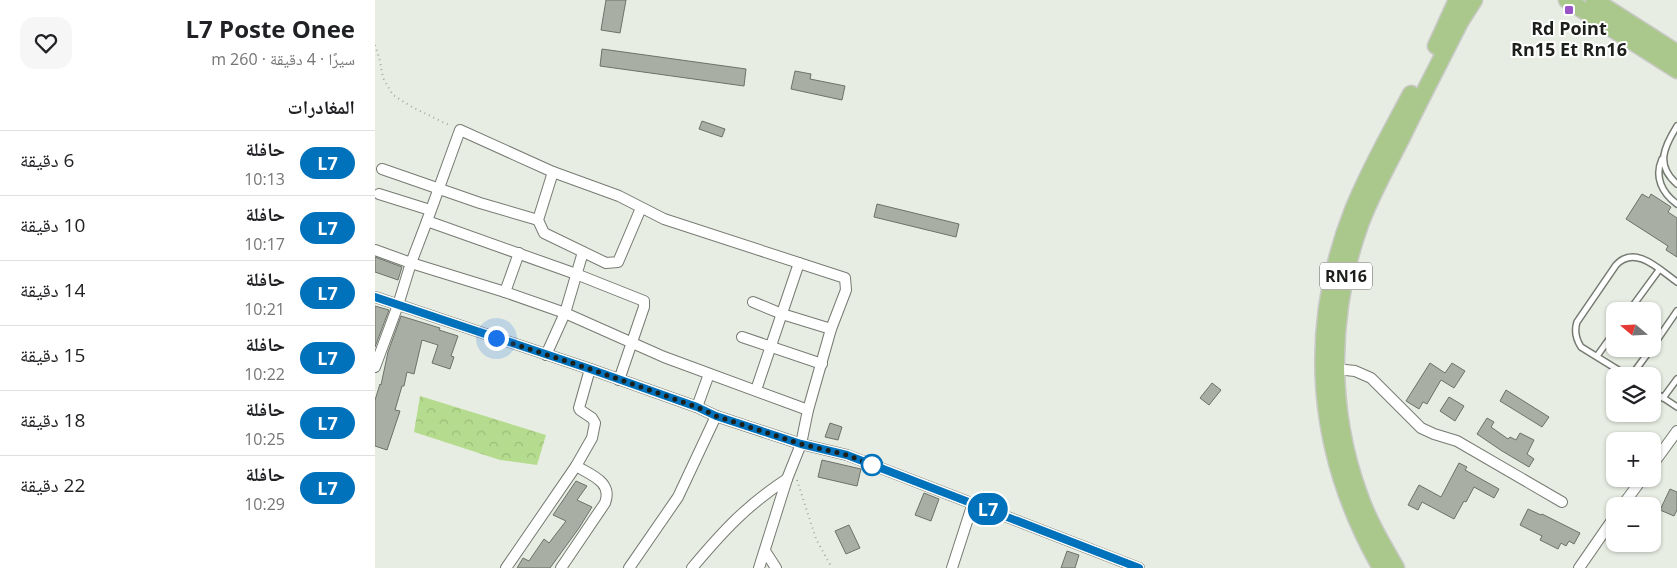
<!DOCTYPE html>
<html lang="ar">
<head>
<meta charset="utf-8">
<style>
  body { margin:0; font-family:"Open Sans","Noto Naskh Arabic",sans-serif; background:#f6f6f6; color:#202124; direction:rtl; height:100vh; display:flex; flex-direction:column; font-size:19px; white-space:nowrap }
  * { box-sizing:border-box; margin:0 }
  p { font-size:16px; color:#757577 }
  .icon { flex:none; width:28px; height:28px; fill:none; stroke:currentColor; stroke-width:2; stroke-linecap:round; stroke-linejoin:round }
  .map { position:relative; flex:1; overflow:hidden; direction:ltr }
  .side { display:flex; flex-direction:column; background:#fff; width:375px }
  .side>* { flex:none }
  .badge { padding:0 10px; border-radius:16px; font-size:18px; line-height:32px }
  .needle { width:32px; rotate:289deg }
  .buttons { position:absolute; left:1231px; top:302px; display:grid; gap:10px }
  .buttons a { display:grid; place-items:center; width:55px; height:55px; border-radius:10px; background:#fff; box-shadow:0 1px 4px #0004; font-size:25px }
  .you { position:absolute; width:25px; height:25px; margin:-12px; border:4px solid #fff; border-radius:50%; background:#1a73e8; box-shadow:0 0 0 8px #1a73e833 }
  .map>.badge { position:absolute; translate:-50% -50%; box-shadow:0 0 0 2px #fff }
  h2 { padding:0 20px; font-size:19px; line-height:45px }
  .round { display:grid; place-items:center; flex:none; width:52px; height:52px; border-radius:15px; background:#f6f6f6 }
  .overview { display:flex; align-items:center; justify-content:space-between; height:85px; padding:0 20px }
  h1 { font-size:24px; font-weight:700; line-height:38px }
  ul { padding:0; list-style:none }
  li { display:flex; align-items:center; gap:15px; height:65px; padding:0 20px; border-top:1px solid #e0e0e0 }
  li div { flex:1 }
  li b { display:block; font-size:19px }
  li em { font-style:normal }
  li .badge { min-width:55px; font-weight:700; text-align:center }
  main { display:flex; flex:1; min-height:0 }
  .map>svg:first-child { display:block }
  .park { fill:url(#park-crowns) }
  .building { fill:#a9aea5; stroke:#6d7269 }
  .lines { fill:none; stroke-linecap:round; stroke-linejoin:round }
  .service-casing { stroke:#767b72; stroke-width:8 }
  .minor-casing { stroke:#767b72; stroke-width:12 }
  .trunk-casing { stroke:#c9c9c8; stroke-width:19 }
  .path { stroke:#a5aaa1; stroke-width:2; stroke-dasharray:1 4; stroke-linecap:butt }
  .service { stroke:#fff; stroke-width:5 }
  .minor { stroke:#fff; stroke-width:10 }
  .trunk { stroke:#abc88c; stroke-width:16 }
  .line-casing { stroke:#fff; stroke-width:11 }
  .line { stroke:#0072bc; stroke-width:8 }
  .walk { stroke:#1d1f1b; stroke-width:5; stroke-dasharray:0 9 }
  .poi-dot { fill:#9a53c7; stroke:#fff; stroke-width:2 }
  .stop-dot { fill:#fff; stroke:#0072bc; stroke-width:2.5 }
  .labels { text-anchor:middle; stroke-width:4; stroke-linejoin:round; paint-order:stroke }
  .shield { fill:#fff; stroke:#61625f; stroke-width:1 }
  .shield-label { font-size:16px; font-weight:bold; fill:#1d1f1b }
  .poi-label { font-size:18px; font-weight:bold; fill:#1d1f1b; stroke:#fff }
</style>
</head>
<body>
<main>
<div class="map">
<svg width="1302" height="568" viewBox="0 0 1302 568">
  <defs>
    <pattern id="park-crowns" width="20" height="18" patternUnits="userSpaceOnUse" patternTransform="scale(1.25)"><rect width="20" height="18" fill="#b5dc8e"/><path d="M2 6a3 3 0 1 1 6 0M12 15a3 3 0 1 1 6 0" fill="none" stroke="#9bbc7a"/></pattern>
  </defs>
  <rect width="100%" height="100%" fill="#e8ede3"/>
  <!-- park -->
  <polygon class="park" points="45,396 171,435 162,465 125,460 39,432"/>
  <!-- building -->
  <g class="building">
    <polygon points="231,0 251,0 245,33 226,30"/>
    <polygon points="227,49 371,69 369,86 225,66"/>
    <polygon points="420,71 436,74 435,79 470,86 467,100 416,89"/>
    <polygon points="327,121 350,129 347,137 324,129"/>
    <polygon points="1267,194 1274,198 1276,194 1296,207 1293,212 1302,218 1302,257 1291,250 1293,246 1251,219"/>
    <polygon points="502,204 584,224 581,237 499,217"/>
    <polygon points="0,257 27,267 23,280 0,272"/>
    <polygon points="0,306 14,310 0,347"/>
    <polygon points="26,316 65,328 64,330 83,336 76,356 79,357 75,369 57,363 63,345 47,340 39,374 32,372 29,386 27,386 20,410 25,411 12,450 0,446 0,400 5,384 6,385 13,352"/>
    <polygon points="1055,363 1070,373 1077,363 1090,371 1079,388 1066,380 1052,404 1048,402 1044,409 1031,401"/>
    <polygon points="837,383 846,390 834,405 825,398"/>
    <polygon points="1131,390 1174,417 1167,427 1125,401"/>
    <polygon points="1074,397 1089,406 1080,421 1065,411"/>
    <polygon points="1112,418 1119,422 1116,427 1133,439 1135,437 1141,440 1145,433 1159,440 1152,454 1159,459 1154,467 1127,451 1102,434"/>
    <polygon points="455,423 467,427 463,440 450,437"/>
    <polygon points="447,460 486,469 482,486 443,477"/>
    <polygon points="1084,463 1092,467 1090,470 1124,489 1119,498 1099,487 1091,502 1089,501 1079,519 1047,502 1043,510 1033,505 1044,485 1066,497"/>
    <polygon points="201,481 212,486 202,500 217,507 204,528 175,568 142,568 148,558 154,561 169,539 174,543 191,521 178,515"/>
    <polygon points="1295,489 1302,492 1302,510 1299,516 1285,510"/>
    <polygon points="549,493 564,499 556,521 540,515"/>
    <polygon points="1153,509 1166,515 1167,514 1205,533 1199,544 1194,541 1191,546 1186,543 1183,549 1165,540 1167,536 1145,525"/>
    <polygon points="474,525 485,548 471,554 460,531"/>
    <polygon points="692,551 704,555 700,568 686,568"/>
  </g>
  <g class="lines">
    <!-- service casing -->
    <g class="service-casing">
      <g id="service">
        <path d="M1302 126C1289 147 1280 165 1302 184"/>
        <path d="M1287 159C1279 177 1287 193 1302 204"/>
        <polyline points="1254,311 1284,270"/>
        <polyline points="1278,346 1302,311"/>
        <polyline points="1222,356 1240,331"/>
        <path d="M1253 376 1206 347C1201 339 1199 331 1202 322L1241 265C1260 244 1285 270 1302 282"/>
        <polyline points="1256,376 1276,349"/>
        <polyline points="1278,391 1302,407"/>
        <polyline points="1288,398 1302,379"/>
      </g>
    </g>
    <!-- minor casing -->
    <g class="minor-casing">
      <g id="minor">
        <polyline points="7,169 105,203 163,220"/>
        <polyline points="178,172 163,220 169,233 231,263 243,262 266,208"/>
        <polyline points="4,194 55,210"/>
        <polyline points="52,221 201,274 269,301 269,307 244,380"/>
        <polyline points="0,250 36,263 130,292 190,313 289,357 433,410"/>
        <polyline points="130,292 144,253"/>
        <polyline points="0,297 215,369 322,407 341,416 426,444 472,455 764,568"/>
        <polyline points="378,302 407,314 456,329"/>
        <polyline points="367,337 447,364"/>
        <polyline points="171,355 190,313 208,252"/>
        <polyline points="0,367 23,305 36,263 52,221 85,130 178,172 244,196 289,219 470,278 471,290 456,329 433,410 426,444 412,479 384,568"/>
        <polyline points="961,369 980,371 996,378 1046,428 1059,434 1082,441 1187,502"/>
        <polyline points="381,390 424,263"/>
        <polyline points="322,407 334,374"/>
        <polyline points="1278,464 1302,431"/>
        <polyline points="1247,506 1267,479"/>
        <polyline points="390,551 401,568"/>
        <polyline points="131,568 201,466 217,438 220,423 217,418 205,410 204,408 215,369"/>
        <path d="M186 568 230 503C238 482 216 475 201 466"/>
        <polyline points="254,568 303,497 341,416"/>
        <path d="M317 568C348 531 372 505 412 479"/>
        <polyline points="577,568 598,503"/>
        <polyline points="1204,568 1240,516"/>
      </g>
    </g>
    <!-- trunk casing -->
    <g class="trunk-casing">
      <g id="trunk">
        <polyline points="1192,0 1302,70"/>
        <polyline points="1219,0 1302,53"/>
        <polyline points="1061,46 1082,0"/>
        <path d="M1006 568C941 454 930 332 978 210 994 170 1016 132 1036 94"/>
        <path d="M1021 568C1007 544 993 520 984 494 952 407 954 309 986 222 997 193 1013 165 1027 137 1046 98 1066 60 1085 22L1099 0"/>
      </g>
    </g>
    <!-- path -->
    <g class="path">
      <polyline points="0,45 5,61 8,78 18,95 37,107 76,126"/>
      <polyline points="422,480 441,539 457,568"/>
    </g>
    <!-- service -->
    <use href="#service" class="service"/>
    <!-- minor -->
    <use href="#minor" class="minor"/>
    <!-- trunk -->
    <use href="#trunk" class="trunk"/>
  </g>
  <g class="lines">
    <!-- line casing -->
    <g class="line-casing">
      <polyline id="line" points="0,297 215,369 322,407 341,416 426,444 472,455 764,568"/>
    </g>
    <!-- line -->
    <use href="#line" class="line"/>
    <!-- walk -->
    <polyline class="walk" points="121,338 215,369 322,407 341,416 426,444 472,455 497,465"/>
  </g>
  <!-- markers -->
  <rect class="poi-dot" x="1189" y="5" width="10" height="10" rx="2.5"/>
  <circle class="stop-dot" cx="497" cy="465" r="10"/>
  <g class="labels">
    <!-- shield labels -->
    <rect class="shield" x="945" y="262.5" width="52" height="27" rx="4"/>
    <g class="shield-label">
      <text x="971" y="282">RN16</text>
    </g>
    <!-- poi labels -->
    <g class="poi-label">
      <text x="1194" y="35">Rd Point<tspan x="1194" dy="21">Rn15 Et Rn16</tspan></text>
    </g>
  </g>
</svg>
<div class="buttons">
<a><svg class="needle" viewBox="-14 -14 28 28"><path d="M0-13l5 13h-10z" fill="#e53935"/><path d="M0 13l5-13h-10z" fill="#757577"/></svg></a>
<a><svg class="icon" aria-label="layers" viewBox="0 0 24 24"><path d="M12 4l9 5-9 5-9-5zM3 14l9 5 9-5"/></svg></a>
<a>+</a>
<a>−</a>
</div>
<div class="you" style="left:121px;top:338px"></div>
<b class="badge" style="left:613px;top:509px;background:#0072bc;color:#fff">L7</b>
</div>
<section class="side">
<div class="overview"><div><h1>L7 Poste Onee</h1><p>سيرًا · 4 دقيقة · 260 m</p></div><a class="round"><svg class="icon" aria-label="heart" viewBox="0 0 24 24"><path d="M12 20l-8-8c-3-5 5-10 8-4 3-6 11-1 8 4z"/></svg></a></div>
<h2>المغادرات</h2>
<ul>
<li><span class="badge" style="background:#0072bc;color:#fff">L7</span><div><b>حافلة</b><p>10:13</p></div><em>6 دقيقة</em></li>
<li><span class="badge" style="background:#0072bc;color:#fff">L7</span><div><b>حافلة</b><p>10:17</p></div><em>10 دقيقة</em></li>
<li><span class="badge" style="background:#0072bc;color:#fff">L7</span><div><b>حافلة</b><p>10:21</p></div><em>14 دقيقة</em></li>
<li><span class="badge" style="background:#0072bc;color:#fff">L7</span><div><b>حافلة</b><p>10:22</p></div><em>15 دقيقة</em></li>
<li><span class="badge" style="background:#0072bc;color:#fff">L7</span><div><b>حافلة</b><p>10:25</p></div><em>18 دقيقة</em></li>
<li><span class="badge" style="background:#0072bc;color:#fff">L7</span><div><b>حافلة</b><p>10:29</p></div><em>22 دقيقة</em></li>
</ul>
</section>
</main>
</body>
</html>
